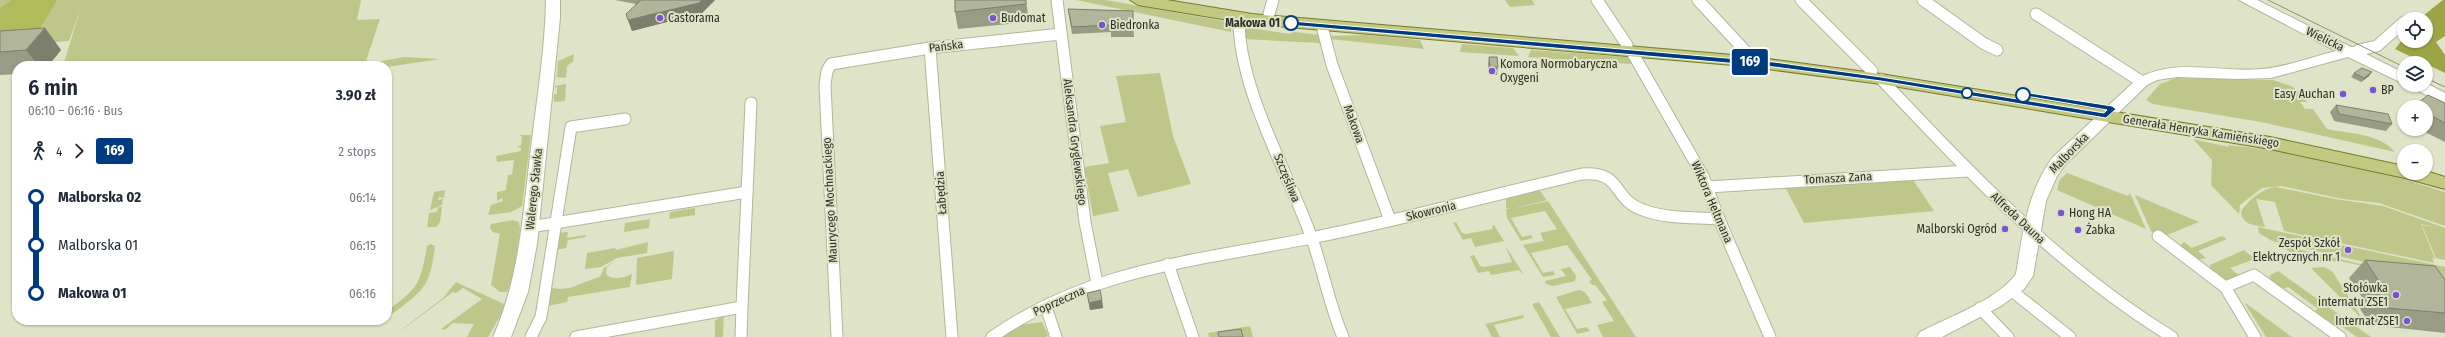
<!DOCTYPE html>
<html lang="en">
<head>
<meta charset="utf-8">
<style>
  body { margin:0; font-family:"Fira Sans Condensed",sans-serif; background:#f6f6f7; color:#1f2937; height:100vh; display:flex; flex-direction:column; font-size:15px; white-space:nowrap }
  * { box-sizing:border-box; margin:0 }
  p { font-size:13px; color:#747a83 }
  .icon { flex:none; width:22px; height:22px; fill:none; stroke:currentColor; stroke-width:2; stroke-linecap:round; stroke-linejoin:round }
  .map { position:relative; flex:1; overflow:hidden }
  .side { position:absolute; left:12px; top:61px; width:380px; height:264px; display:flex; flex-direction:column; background:#fff; border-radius:16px; box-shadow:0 1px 3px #0004 }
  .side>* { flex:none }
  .badge { padding:0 8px; border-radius:3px; font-size:14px; line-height:26px }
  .controls { position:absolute; left:2397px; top:12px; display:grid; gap:8px }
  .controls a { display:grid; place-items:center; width:36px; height:36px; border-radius:50%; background:#fff; box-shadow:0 1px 3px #0004; font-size:20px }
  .map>.badge { position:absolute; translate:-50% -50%; box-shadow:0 0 0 2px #fff }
  .legs { display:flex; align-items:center; gap:6px; height:44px; padding:0 16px; font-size:13px }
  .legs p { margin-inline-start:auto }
  .headline { display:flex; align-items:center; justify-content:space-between; height:68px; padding:0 16px }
  h1 { font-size:22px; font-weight:600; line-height:30px }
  ul { padding:0 16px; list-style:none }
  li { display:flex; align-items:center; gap:14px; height:48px; font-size:15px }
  li i { display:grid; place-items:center; width:6px; height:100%; margin:0 5px; background:currentColor }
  li i::after { content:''; width:10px; height:10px; margin:-5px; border:3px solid; border-radius:50%; background:#fff }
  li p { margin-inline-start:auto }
  li:first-child i { background:linear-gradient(#0000 50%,currentColor 0) }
  li:last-child i { background:linear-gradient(currentColor 50%,#0000 0) }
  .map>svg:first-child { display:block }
  .green { fill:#bfc68a }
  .forest { fill:#9ca444 }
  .water { fill:#b2bb5b }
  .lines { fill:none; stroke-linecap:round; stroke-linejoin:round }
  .street-casing { stroke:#b2b69b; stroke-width:13 }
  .secondary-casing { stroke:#b2b69b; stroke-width:2 }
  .primary-casing { stroke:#767c2b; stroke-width:2 }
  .street { stroke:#fff; stroke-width:11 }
  .secondary { fill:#fff; fill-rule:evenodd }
  .primary { fill:#c4c982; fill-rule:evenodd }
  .tram { stroke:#8e917d; stroke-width:1 }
  .wall { fill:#989c84 }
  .shaded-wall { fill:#7c7f6c }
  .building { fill:#b1b59a; stroke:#7c7f6c }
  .line-1 { fill:#003b80; stroke:#fff }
  .poi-dot { fill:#7954ce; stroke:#dfe3c7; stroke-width:1.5 }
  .stop-1-dot { fill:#fff; stroke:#003b80; stroke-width:2 }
  .labels { text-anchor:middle; stroke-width:4; stroke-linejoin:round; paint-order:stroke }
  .poi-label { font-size:12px; fill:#2e3025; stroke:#dfe3c7; text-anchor:start }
  .stop-label { font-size:12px; font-weight:bold; fill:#2e3025; stroke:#dfe3c7; text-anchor:end }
  .street-label { font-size:12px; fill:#2e3025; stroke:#dfe3c7 }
</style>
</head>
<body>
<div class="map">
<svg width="2445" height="337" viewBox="0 0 2445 337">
  <rect width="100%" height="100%" fill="#dfe3c7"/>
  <!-- green -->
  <g class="green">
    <polygon points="0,0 361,0 357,20 380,19 365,64 404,57 440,59 387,67 63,66 80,10 69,41 0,46"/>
    <polygon points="1076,0 1106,0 1228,22 1231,24 1231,32"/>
    <polygon points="1505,0 1532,0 1535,5 1510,7"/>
    <polygon points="1243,27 1290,34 1294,32 1320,35 1323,49 1319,43 1244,39"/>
    <polygon points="1366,35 1420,40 1424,49 1330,39 1328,36"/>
    <polygon points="1462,44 1513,48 1519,56 1460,52"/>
    <polygon points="1531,50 1627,57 1632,64 1528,57"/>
    <polygon points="574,54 573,61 567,66 566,78 557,77 558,61"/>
    <polygon points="1160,73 1173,136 1191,184 1138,197 1128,169 1108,173 1119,211 1093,216 1084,167 1109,163 1100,126 1126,122 1116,76"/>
    <path d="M2176 78 2273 80C2293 87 2293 84 2307 102H2300L2305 109H2313L2327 129C2350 134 2379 133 2395 152L2261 122 2153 104 2146 100 2160 84Z"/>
    <polygon points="566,84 565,101 554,102 554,94 557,94 557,87 555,88 555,86"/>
    <polygon points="519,135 531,135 522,206 511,212 488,215 491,205 503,201 502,198 497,201 497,192 506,190 508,175 512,174 514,160 497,162 496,156 521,151 521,148 517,147 521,145 522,137"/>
    <polygon points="2193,139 2229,147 2228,145 2287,152 2377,171 2445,192 2445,226 2379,203 2343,199 2281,186 2262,188 2240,205 2239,214 2211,185 2212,160"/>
    <polygon points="2067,173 2128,196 2130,193 2146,229 2057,190 2059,181"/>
    <polygon points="1911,177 1934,211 1804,223 1784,185"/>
    <path d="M2276 187 2335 199 2383 206 2445 228V260L2436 258 2422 225 2441 228 2421 224 2435 259 2432 258 2434 263 2284 231 2275 202 2256 199 2265 227C2253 225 2243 225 2241 212 2248 200 2263 188 2276 187Z"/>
    <polygon points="445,190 444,198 439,197 438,200 443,199 442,205 430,210 434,192"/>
    <polygon points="1539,190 1547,200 1512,209 1548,201 1636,337 1603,337 1597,325 1614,321 1602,302 1607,300 1595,285 1592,285 1589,281 1592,280 1567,245 1531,253 1543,273 1553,271 1555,275 1543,277 1523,245 1544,241 1540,233 1557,229 1545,211 1511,218 1522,237 1531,235 1533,238 1521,241 1507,218 1506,209 1510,209 1506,208 1506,199"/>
    <polygon points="2135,195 2199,222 2162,237 2151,231"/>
    <polygon points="438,207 442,207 440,222 436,227 427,227 429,213 437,212"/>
    <polygon points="695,208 695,215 669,219 670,212"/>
    <polygon points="650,219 649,228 624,232 625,223"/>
    <polygon points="513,220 519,222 520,229 513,278 507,292 500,292 491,285 500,234 493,232 490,228 491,224"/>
    <polygon points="1456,222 1462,233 1466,234 1493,229 1492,226 1494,225 1504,241 1475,247 1471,238 1463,240 1453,223"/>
    <polygon points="2258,227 2445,267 2445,280 2272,241 2259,233"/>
    <polygon points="568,232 567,238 586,235 586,237 568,240 566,248 556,250 559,233"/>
    <polygon points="2222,236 2227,239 2198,251 2206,258 2198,260 2179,247 2184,242 2192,248"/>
    <polygon points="648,242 647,253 617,258 601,267 585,269 587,253 615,248 616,250"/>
    <path d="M431 244 435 246C430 287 424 290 392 314H387V311C419 287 420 285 427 246Z"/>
    <polygon points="2276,244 2437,282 2340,261 2310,263"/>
    <polygon points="1506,247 1524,275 1519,270 1491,275 1489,271 1478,273 1470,256 1474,255 1480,266 1484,267 1512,262"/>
    <polygon points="2244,250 2255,259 2230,268 2240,276 2227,281 2210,270 2210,265"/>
    <polygon points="674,251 672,279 636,285 637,258"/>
    <path d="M615 261 607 267 606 274C612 281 624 278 632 274L630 287 568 297 567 302 548 306 550 287C568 294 585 280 600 277L604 268Z"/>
    <polygon points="1570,267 1576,276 1575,281 1553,286 1546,284 1545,281 1566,276 1561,269"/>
    <polygon points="2324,267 2332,271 2364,321 2311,268"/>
    <polygon points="2278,271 2371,337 2357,337 2341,326 2336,329 2313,312 2318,309 2288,287 2282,289 2272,282 2269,276"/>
    <polygon points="456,282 504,304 503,311 488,337 467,337 474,324 453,323 445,330 441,329 482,299 463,288 456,293 453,292 403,329 401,330 443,298"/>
    <polygon points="1579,290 1585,292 1592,303 1565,309 1577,329 1587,327 1590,331 1577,334 1556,297"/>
    <polygon points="1539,302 1560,337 1551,337 1532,304"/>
    <polygon points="2244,302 2292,337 2266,337"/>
    <polygon points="724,314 723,337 715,337 715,321"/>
    <polygon points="1523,315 1524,318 1494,325 1500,337 1492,337 1485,324"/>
    <polygon points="1042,322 1048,335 1046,337 1003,337 1020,325"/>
    <polygon points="1250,326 1253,337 1209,337 1208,333"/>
  </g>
  <!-- forest -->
  <polygon class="forest" points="2443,0 2445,0 2445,36 2436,42 2445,55 2445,73 2395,49 2404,38 2404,41 2426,41 2426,19 2419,19"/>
  <!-- water -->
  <polygon class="water" points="12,0 57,0 39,30 0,41 0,8"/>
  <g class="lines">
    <!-- street casing -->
    <g class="street-casing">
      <g id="street">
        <polyline points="1057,0 1085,222 1097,283"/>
        <polyline points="1597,0 1627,45"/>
        <polyline points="1698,0 1749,55"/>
        <polyline points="1801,0 1872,71"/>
        <polyline points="1923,0 1983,43 1997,50"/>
        <polyline points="1269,14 1273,0"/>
        <polyline points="2036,14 2142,82"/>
        <path d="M1239 18C1238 88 1287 170 1311 236 1323 269 1329 304 1343 337"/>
        <polyline points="1322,26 1332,65 1390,220"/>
        <polyline points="930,48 952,337"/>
        <polyline points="2359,50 2377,46 2404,22"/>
        <polyline points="1632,52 1703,176 1719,219 1770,337"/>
        <path d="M1881 79C1971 174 2059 268 2172 337"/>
        <polyline points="1708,187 1968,171"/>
        <polyline points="530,227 747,192"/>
        <polyline points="2158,236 2225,287 2255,337"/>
        <polyline points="1168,264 1193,337"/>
        <polyline points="2225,287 2254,275 2340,337"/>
        <polyline points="2012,291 2070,337"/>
        <polyline points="742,307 751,103"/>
        <polyline points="1046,307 1056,337"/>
        <polyline points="1980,308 2008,337"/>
        <polyline points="531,337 541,317 571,127 625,119"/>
        <polyline points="576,337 742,307 741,337"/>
        <polyline points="837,337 825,85 827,71 831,64 930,48 1061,34"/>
        <path d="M992 337C1091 268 1197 261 1311 238 1402 220 1492 195 1582 174 1624 171 1611 199 1643 210 1667 219 1694 217 1719 219"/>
      </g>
    </g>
    <!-- secondary casing -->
    <g class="secondary-casing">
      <g id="secondary">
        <path d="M546 0H560V18L537 244 528 292 511 337H493C520 276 523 213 531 148 537 98 545 50 546 0Z"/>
        <path d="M2239 0H2257L2351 47H2364L2366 50 2364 53 2404 73V84L2348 57 2271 78 2238 79 2177 77 2157 80 2147 85 2065 165 2057 176 2046 201 2033 276 2024 289 2001 306 1942 337H1917L1920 332C1948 317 1996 301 2016 274 2023 232 2027 192 2053 157L2137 79C2175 57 2220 73 2261 69 2287 67 2311 57 2336 51Z"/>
        <polygon points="2426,83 2445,93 2445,104 2412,88 2410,85"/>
      </g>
    </g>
    <!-- primary casing -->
    <g class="primary-casing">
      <polygon id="primary" points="1130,0 1167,0 1252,14 1745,56 1881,74 2270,137 2404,166 2404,173 2426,171 2445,177 2445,189 2405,178 2270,149 1881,84 1745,66 1252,24 1138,5"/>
    </g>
    <!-- street -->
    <use href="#street" class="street"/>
    <!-- secondary -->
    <use href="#secondary" class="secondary"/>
    <!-- primary -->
    <use href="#primary" class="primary"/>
    <!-- tram -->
    <g class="tram">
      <polyline points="2268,0 2404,67"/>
      <polyline points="2426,78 2445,87"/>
    </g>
  </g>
  <!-- wall -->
  <g class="wall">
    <polygon points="615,0 715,0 702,13 632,31 628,20 636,4"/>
    <polygon points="1026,0 1029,22 958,29 955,12"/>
    <polygon points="1068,9 1133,11 1134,37 1111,37 1111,32 1072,34"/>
    <polygon points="45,28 61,50 48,66 17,66 17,74 0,75 0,31"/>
    <polygon points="1489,57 1498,67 1497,75 1489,74 1488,64"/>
    <polygon points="2354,73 2369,76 2361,82 2351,77"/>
    <polygon points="2445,103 2445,142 2419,129 2426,129 2426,107"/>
    <polygon points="2336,105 2392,124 2386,131 2334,121 2330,112"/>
    <polygon points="2365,260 2445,280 2445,333 2371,325 2360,309 2366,303 2349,278"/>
    <polygon points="1087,293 1102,300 1103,308 1090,310 1088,300"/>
  </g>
  <!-- shaded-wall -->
  <g class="shaded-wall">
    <polygon points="702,0 715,0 702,13 632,31 628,20"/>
    <polygon points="45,28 61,50 48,66 39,66 26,50"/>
    <polygon points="2372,72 2369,76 2361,82 2364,78"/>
    <polygon points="1102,300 1103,308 1090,310 1089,303"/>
  </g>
  <!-- building -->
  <g class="building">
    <polygon points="641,0 702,0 699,3 628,20 626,14"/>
    <polygon points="955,0 1026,0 1026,4 955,12"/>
    <polygon points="1068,9 1133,11 1133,30 1110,30 1111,25 1072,27"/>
    <polygon points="45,28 26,50 0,52 0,31"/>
    <polygon points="1489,57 1497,57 1498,67 1490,67"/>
    <polygon points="2362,68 2372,72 2364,78 2354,73"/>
    <polygon points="2428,95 2445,103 2445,123 2426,113 2426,107 2413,107"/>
    <polygon points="2336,105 2388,114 2392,124 2339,114"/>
    <polygon points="2365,260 2435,266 2445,280 2445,313 2387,308 2377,291 2386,292"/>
    <polygon points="1100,290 1102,300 1089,303 1087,293"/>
    <polygon points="1241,329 1243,337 1219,337 1218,332"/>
  </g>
  <!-- line-1 -->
  <polygon class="line-1" points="1291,21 1774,62 1881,77 2104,113 2107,110 2020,95 2023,92 2112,106 2116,109 2106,118 1881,81 1774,67 1289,25"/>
  <!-- markers -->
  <g class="poi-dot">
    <circle cx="660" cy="18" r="4"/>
    <circle cx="993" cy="18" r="4"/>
    <circle cx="1102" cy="25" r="4"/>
    <circle cx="1492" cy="71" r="4"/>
    <circle cx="2373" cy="90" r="4"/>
    <circle cx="2343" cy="94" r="4"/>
    <circle cx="2061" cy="213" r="4"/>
    <circle cx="2005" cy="229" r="4"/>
    <circle cx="2078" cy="230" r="4"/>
    <circle cx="2348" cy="250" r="4"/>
    <circle cx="2396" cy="295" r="4"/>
    <circle cx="2407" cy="321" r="4"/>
  </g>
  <g class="stop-1-dot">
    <circle cx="1291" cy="23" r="7"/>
    <circle cx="1967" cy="93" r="5"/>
    <circle cx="2023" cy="95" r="7"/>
  </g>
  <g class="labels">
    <!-- poi labels -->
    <g class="poi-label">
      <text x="668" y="22">Castorama</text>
      <text x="1001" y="22">Budomat</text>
      <text x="1110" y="29">Biedronka</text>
      <text x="1500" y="68">Komora Normobaryczna<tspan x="1500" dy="14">Oxygeni</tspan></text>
      <text x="2381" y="94">BP</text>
      <text x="2335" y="98" text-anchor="end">Easy Auchan</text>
      <text x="2069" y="217">Hong HA</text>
      <text x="1997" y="233" text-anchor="end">Malborski Ogród</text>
      <text x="2086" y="234">Żabka</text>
      <text x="2340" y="247" text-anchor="end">Zespół Szkół<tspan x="2340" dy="14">Elektrycznych nr 1</tspan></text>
      <text x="2388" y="292" text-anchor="end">Stołówka<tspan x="2388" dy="14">internatu ZSE1</tspan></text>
      <text x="2399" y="325" text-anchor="end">Internat ZSE1</text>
    </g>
    <!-- stop labels -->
    <g class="stop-label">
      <text x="1280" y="27">Makowa 01</text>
    </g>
    <!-- street labels -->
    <g class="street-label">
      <text transform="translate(2325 39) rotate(26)" y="4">Wielicka</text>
      <text transform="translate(946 46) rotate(-7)" y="4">Pańska</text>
      <text transform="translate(1354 124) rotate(70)" y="4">Makowa</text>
      <text transform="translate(2201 131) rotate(9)" y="4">Generała Henryka Kamieńskiego</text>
      <text transform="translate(1075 142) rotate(83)" y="4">Aleksandra Gryglewskiego</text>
      <text transform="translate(2069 153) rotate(-46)" y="4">Malborska</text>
      <text transform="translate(1287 178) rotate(68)" y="4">Szczęśliwa</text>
      <text transform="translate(1838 178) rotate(-3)" y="4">Tomasza Zana</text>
      <text transform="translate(534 189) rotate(-84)" y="4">Walerego Sławka</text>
      <text transform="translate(941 193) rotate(-94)" y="4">Łabędzia</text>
      <text transform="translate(830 200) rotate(-93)" y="4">Maurycego Mochnackiego</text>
      <text transform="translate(1712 202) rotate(67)" y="4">Wiktora Heltmana</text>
      <text transform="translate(1431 211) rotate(-14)" y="4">Skowronia</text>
      <text transform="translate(2018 218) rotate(43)" y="4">Alfreda Dauna</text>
      <text transform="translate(1059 301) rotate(-24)" y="4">Poprzeczna</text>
    </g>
  </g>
</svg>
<div class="controls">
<a><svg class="icon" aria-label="locate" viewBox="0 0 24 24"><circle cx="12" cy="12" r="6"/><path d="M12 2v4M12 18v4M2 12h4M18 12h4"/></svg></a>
<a><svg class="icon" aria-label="layers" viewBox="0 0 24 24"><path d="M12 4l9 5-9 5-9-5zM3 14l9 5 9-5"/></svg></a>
<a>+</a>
<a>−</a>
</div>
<b class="badge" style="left:1750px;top:62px;background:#003b80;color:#fff">169</b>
<section class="side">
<div class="headline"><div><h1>6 min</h1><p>06:10 – 06:16 · Bus</p></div><b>3.90 zł</b></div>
<div class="legs"><svg class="icon" aria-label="walk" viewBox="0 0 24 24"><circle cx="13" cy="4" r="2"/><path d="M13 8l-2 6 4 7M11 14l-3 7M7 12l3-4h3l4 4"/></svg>4<svg class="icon" aria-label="forward" viewBox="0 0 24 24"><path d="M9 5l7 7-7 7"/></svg><b class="badge" style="background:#003b80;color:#fff">169</b><p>2 stops</p></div>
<ul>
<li><i style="color:#003b80"></i><b>Malborska 02</b><p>06:14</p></li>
<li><i style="color:#003b80"></i><span>Malborska 01</span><p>06:15</p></li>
<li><i style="color:#003b80"></i><b>Makowa 01</b><p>06:16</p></li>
</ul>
</section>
</div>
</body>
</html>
